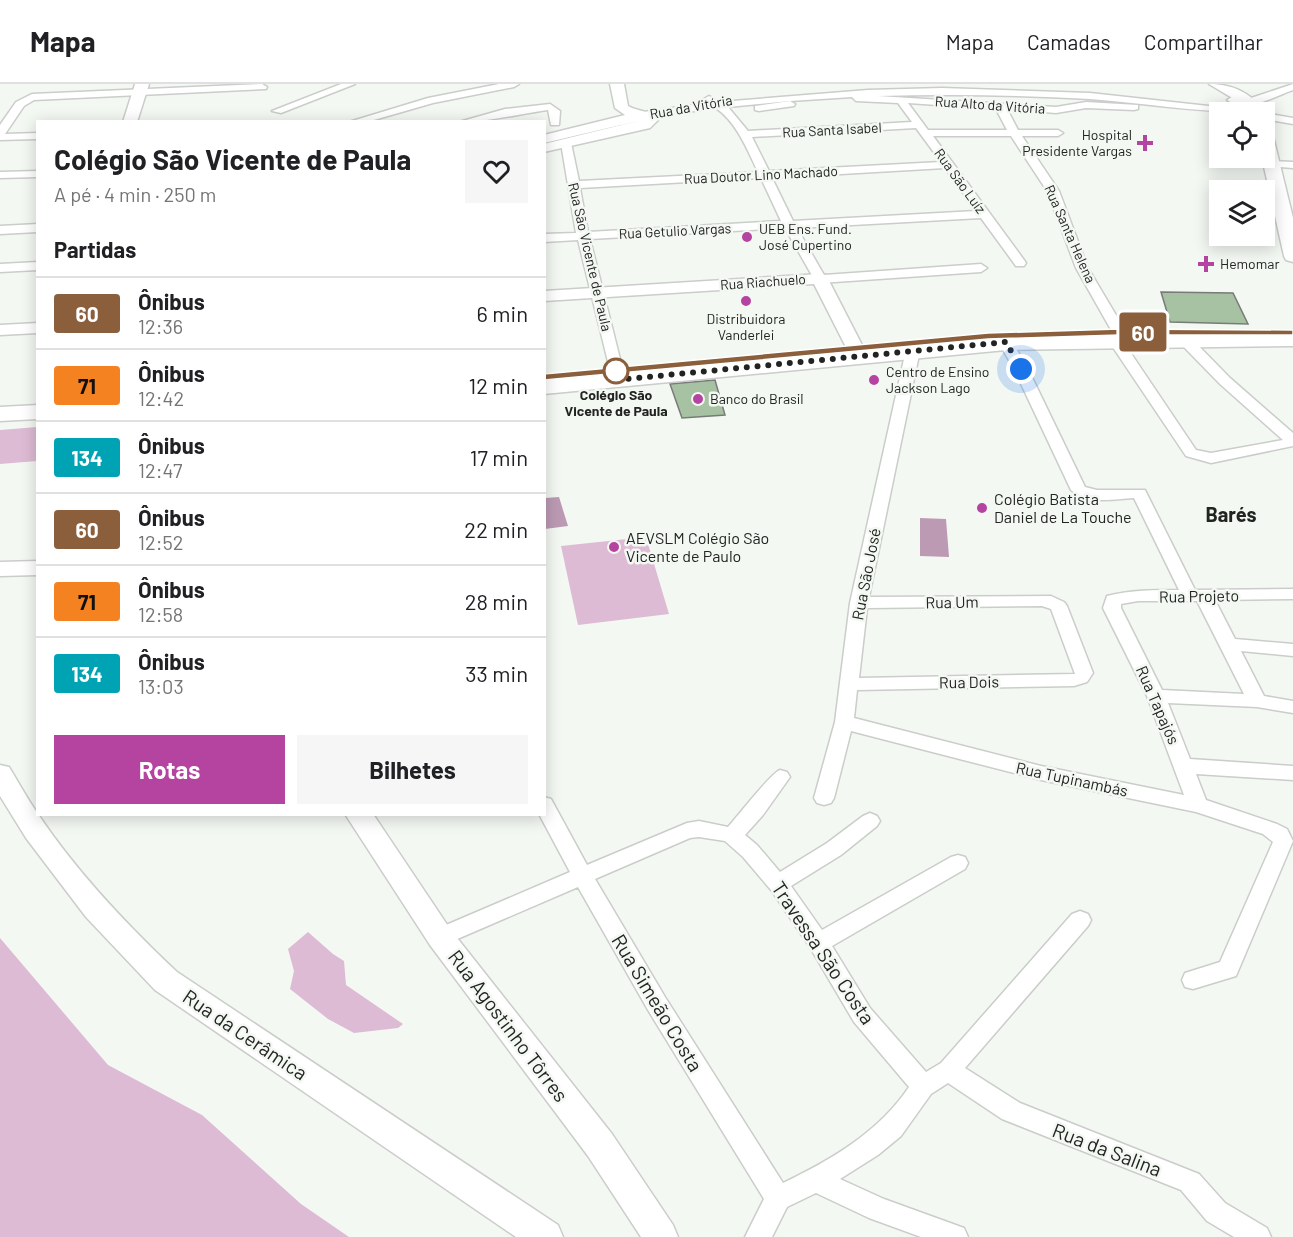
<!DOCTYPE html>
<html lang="pt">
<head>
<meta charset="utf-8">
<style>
  body { margin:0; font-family:Barlow,sans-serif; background:#f6f6f6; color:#202124; height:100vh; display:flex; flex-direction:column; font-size:22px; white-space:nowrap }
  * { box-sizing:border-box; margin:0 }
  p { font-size:20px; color:#757577 }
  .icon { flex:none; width:33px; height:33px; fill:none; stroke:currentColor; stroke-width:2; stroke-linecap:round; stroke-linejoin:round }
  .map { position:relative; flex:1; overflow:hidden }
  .sheet { position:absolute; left:36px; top:36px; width:510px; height:696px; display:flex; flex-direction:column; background:#fff; border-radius:0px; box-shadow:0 3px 15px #0003 }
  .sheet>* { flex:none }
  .badge { padding:0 12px; border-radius:4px; font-size:21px; line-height:39px }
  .controls { position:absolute; left:1209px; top:18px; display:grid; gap:12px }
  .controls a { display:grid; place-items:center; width:66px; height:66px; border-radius:0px; background:#fff; box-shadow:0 3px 15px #0003; font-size:30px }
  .you { position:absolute; width:30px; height:30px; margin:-15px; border:4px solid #fff; border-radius:50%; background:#1a73e8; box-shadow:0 0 0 9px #1a73e833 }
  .map>.badge { position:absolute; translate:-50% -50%; box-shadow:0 0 0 3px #fff }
  h2 { padding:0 18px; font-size:22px; line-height:54px }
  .round { display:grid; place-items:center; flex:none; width:63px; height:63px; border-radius:0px; background:#f6f6f6 }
  .summary { display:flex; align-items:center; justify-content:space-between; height:102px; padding:0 18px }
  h1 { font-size:28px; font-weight:700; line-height:45px }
  .action { display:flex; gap:12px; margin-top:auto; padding:12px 18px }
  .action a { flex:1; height:69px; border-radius:0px; background:#b544a1; color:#fff; font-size:24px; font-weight:700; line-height:69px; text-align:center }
  .action a+a { background:#f6f6f6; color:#202124 }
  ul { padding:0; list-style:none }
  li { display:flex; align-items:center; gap:18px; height:72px; padding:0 18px; border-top:2px solid #e0e0e0 }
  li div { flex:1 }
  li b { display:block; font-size:22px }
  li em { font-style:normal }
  li .badge { min-width:66px; font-weight:700; text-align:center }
  header { display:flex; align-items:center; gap:36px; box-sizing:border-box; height:84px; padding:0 30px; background:#fff; border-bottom:2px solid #e0e0e0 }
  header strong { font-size:28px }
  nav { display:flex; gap:33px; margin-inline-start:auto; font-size:21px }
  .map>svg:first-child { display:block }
  .green { fill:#ddbbd4 }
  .water { fill:#bc9ab4 }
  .building { fill:#a7c2a3; stroke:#787b77; stroke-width:1.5 }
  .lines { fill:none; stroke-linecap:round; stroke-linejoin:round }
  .minor-casing { stroke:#cacdc9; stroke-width:3 }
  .tertiary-casing { stroke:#cacdc9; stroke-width:3 }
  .secondary-casing { stroke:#cacdc9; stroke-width:3 }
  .primary-casing { stroke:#cacdc9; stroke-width:3 }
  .minor { fill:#fff; fill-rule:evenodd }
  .tertiary { fill:#fff; fill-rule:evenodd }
  .secondary { fill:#fff; fill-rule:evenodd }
  .primary { fill:#fff; fill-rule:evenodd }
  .line { fill:#8b5e3c; stroke:#fff; stroke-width:1.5 }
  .walk { stroke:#222422; stroke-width:6; stroke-dasharray:0 10.8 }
  .poi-dot { fill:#b544a1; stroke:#f4f8f3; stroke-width:2 }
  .stop-dot { fill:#fff; stroke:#8b5e3c; stroke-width:3 }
  .labels { text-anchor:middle; stroke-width:5; stroke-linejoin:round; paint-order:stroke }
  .far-street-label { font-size:14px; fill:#222422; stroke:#f4f8f3 }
  .far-poi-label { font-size:14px; fill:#222422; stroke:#f4f8f3; text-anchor:start }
  .far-stop-label { font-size:14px; font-weight:bold; fill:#222422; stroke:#f4f8f3 }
  .poi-label { font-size:16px; fill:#222422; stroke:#f4f8f3; text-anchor:start }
  .street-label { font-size:16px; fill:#222422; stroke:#f4f8f3 }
  .quarter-label { font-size:20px; font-weight:bold; fill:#222422; stroke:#f4f8f3 }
  .near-street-label { font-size:20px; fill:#222422; stroke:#f4f8f3 }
</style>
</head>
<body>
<header>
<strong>Mapa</strong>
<nav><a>Mapa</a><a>Camadas</a><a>Compartilhar</a></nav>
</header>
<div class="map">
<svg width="1293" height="1153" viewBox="0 0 1293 1153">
  <rect width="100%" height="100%" fill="#f4f8f3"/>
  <!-- green -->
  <g class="green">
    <polygon points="37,343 37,377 0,380 0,346"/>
    <polygon points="646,453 669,530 578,541 561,462"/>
    <polygon points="308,848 333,870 344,877 346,901 403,940 398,944 354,949 328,935 290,905 294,887 288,865"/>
    <polygon points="0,854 108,981 202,1031 301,1120 349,1153 0,1153"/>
  </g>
  <!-- water -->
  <g class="water">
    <polygon points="559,413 568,442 545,445 545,414"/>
    <polygon points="920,434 946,435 949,473 920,472"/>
  </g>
  <!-- building -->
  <g class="building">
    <polygon points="1161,208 1233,209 1248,240 1170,238"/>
    <polygon points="715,296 725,331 682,334 670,300"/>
  </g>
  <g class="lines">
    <!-- minor casing -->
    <g class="minor-casing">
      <g id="minor">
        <polygon points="262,0 267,3 266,5 34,16 24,22 5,50 38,49 38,55 0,56 0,41 16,18 32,10"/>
        <polygon points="341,0 355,0 281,29 272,27"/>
        <polygon points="499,0 519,0 514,3 433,19 367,38 349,38 428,14"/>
        <path d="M1293 0V6C1274 13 1245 29 1227 16L1232 13 1248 15Z"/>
        <path d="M942 4 1090 9 1245 26 1246 28C1194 28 1142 19 1090 15 1019 11 949 10 878 12L1056 23 1086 18 1138 21V25L1134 26 1086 24 1056 29 1007 25 1018 46H1058L1063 49 1058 52H1022L1059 107 1088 184 1126 248 1124 251H1114L1076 184 1047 107 1011 52H933L1024 176 1026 179 1024 182H1016L981 134 797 144 824 191 981 180 987 184 981 188 820 199 814 195 785 144 590 155 623 287 616 291 611 290 578 156 544 158V150L576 149 561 59 562 57H570L571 59 579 97 758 88C747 65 737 39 716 24L643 34 638 31 643 28 708 19 704 15 709 12 720 18 868 6ZM852 13 856 17 898 19 912 38 748 47 728 23 790 17 755 22V26L759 27 794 22 795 20 790 17ZM908 19 996 25 1007 46H928ZM916 44 941 78 769 87 752 53ZM945 84 976 127 793 137 772 94ZM761 94 781 137 588 148 580 104Z"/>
        <path d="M550 20 560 27 559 41H551L548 26C518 30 489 38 459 38L505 25Z"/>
        <polygon points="1264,29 1293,34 1293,40 1264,35"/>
        <polygon points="1271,77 1293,78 1293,84 1267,82 1267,78"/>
        <polygon points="38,87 38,93 0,94 0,88"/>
        <polygon points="38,140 38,148 0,150 0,142"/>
        <polygon points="38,178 38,186 0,188 0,180"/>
        <polygon points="1115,252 1120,253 1196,366 1211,369 1283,356 1220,300 1180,259 1178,256 1185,252 1190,253 1230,294 1293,349 1293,362 1211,379 1186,372 1108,256"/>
        <path d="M1006 255 1011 256 1028 285 1085 403 1097 406H1145L1195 506 1293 505V515L1215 516 1235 555 1293 560V572L1241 567 1264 612 1293 617V629L1257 623 1168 619 1190 675 1293 682V696L1196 690 1206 716 1277 740 1287 745 1293 757 1236 892 1193 905 1185 903 1182 896 1185 889 1220 878 1273 758 1263 750 1196 728 1041 696 851 647 834 714 831 719 824 721 817 719 814 714 835 638 850 519 906 266 913 262 920 266 869 513 1051 512 1064 518 1067 522 1093 589 1087 598 1074 602 857 606 854 634 1041 682 1184 711 1147 612 1103 524 1107 512C1130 506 1154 506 1179 506L1134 414C1116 415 1085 421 1071 406L1014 285 999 259ZM1138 517H1197L1244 610 1162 606 1121 524V520ZM1042 522 1051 525 1075 590 859 594 867 524Z"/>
        <path d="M780 686 787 688 790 693 763 731 745 751 757 761 780 788 827 759 863 732 870 729 877 732 880 737 877 742 841 771 791 802 822 846 951 773 958 771 965 773 968 779 965 785 832 862 870 924 926 988 941 979 1072 830 1080 827 1088 830 1091 836 1088 842 965 984 1020 1019 1199 1090 1225 1119 1267 1144 1271 1153H1234L1207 1137 1181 1106 1002 1035 948 999 931 1010 901 1052 878 1071 840 1095 884 1115 964 1144 968 1153H921L869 1134 816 1109 787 1123 772 1153H745L764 1115 648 926 578 803 448 859 440 862 432 859 429 853 432 847 570 788 539 730H544V713L551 715 587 781 687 739 699 737 728 743C738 732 771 689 780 686ZM699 753 725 757 743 773 771 806 811 865 854 938 909 1003C879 1048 831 1076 783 1099L665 913 595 795 690 754Z"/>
      </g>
    </g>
    <!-- tertiary casing -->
    <g class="tertiary-casing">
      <g id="tertiary">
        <polygon points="135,0 149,0 137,38 123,38"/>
        <path d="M610 0H624L628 22C639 28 650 26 658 36L650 44 544 68V60L642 36 544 59V51L625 31 615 24Z"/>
        <polygon points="820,190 826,191 828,195 863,263 860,267 848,267 814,200 544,217 544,207"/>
        <polygon points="38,239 38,249 0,251 0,241"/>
        <polygon points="38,477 38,491 0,492 0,478"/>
        <path d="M0 681 9 683C19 699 28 716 38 730 76 787 126 840 177 888L558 1141 563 1153H516L155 906 86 833 26 754 0 712Z"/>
        <polygon points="345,730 373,730 450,845 612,1050 673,1141 678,1153 641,1153 588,1072 430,861"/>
      </g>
    </g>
    <!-- secondary casing -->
    <g class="secondary-casing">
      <g id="secondary">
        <path d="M1209 0C1233 0 1251 9 1265 28H1249L1244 21Z"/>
        <polygon points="1264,43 1272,48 1293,134 1293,178 1286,176 1284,172 1262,74 1264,74"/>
      </g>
    </g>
    <!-- primary casing -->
    <g class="primary-casing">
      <g id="primary">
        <polygon points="1293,248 1293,262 1006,266 544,310 544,296 1006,252"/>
        <polygon points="38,321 38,335 0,337 0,323"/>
      </g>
    </g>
    <!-- minor -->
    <use href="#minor" class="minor"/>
    <!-- tertiary -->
    <use href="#tertiary" class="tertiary"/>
    <!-- secondary -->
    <use href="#secondary" class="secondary"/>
    <!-- primary -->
    <use href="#primary" class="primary"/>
  </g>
  <!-- line -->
  <polygon class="line" points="1119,245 1293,246 1293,251 1119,251 988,255 544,296 540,293 544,290 988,249"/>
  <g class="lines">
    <!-- walk -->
    <polyline class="walk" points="616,287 616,296 1006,258 1021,285"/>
  </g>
  <!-- markers -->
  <g class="poi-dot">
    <path d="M1142 50h6v6h6v6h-6v6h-6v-6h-6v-6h6z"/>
    <circle cx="747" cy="153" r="6"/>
    <path d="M1203 171h6v6h6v6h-6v6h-6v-6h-6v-6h6z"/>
    <circle cx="746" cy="217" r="6"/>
    <circle cx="874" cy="296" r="6"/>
    <circle cx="698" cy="315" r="6"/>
    <circle cx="982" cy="424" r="6"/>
    <circle cx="614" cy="463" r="6"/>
  </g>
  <circle class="stop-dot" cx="616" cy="287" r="12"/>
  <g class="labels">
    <!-- far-street labels -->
    <g class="far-street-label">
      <text transform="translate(990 21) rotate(4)" y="5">Rua Alto da Vitória</text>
      <text transform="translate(691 23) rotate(-10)" y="5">Rua da Vitória</text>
      <text transform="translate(832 46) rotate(-3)" y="5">Rua Santa Isabel</text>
      <text transform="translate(761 91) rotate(-3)" y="5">Rua Doutor Lino Machado</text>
      <text transform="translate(960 97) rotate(54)" y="5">Rua São Luíz</text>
      <text transform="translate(675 147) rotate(-3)" y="5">Rua Getulio Vargas</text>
      <text transform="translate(1070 150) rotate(66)" y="5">Rua Santa Helena</text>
      <text transform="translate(590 173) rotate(77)" y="5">Rua São Vicente de Paula</text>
      <text transform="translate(763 198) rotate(-4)" y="5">Rua Riachuelo</text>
    </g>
    <!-- far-poi labels -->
    <g class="far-poi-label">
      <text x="1132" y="56" text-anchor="end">Hospital<tspan x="1132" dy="16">Presidente Vargas</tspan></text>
      <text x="759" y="150">UEB Ens. Fund.<tspan x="759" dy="16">José Cupertino</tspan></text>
      <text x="1220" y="185">Hemomar</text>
      <text x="746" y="240" text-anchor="middle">Distribuidora<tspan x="746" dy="16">Vanderlei</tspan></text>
      <text x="886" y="293">Centro de Ensino<tspan x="886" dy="16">Jackson Lago</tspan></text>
      <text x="710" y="320">Banco do Brasil</text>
    </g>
    <!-- far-stop labels -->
    <g class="far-stop-label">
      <text x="616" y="316">Colégio São<tspan x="616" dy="16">Vicente de Paula</tspan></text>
    </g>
    <!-- poi labels -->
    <g class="poi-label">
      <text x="994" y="421">Colégio Batista<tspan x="994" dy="18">Daniel de La Touche</tspan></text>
      <text x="626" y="460">AEVSLM Colégio São<tspan x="626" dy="18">Vicente de Paulo</tspan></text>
    </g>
    <!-- street labels -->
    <g class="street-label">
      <text transform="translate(866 490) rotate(-79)" y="6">Rua São José</text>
      <text transform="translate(1199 512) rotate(-1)" y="6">Rua Projeto</text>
      <text transform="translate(952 518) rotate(-1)" y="6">Rua Um</text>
      <text transform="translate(969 598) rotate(-1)" y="6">Rua Dois</text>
      <text transform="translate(1158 621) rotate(66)" y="6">Rua Tapajós</text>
      <text transform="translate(1072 695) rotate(12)" y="6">Rua Tupinambás</text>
    </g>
    <!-- quarter labels -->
    <g class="quarter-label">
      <text x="1231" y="438">Barés</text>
    </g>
    <!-- near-street labels -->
    <g class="near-street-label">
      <text transform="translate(823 869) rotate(56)" y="7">Travessa São Costa</text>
      <text transform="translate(657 919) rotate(59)" y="7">Rua Simeão Costa</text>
      <text transform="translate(508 942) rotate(53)" y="7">Rua Agostinho Tôrres</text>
      <text transform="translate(245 951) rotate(34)" y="7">Rua da Cerâmica</text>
      <text transform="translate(1107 1066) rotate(21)" y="7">Rua da Salina</text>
    </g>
  </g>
</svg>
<div class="controls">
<a><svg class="icon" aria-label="locate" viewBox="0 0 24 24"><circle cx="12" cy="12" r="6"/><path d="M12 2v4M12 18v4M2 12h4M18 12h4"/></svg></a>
<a><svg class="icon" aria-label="layers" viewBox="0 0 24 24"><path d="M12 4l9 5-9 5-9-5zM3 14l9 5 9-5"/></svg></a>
</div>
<div class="you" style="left:1021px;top:285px"></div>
<b class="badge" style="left:1143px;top:248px;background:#8b5e3c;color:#fff">60</b>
<section class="sheet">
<div class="summary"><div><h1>Colégio São Vicente de Paula</h1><p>A pé · 4 min · 250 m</p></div><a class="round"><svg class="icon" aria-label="heart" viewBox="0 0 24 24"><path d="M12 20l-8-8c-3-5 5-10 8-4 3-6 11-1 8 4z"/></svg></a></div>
<h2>Partidas</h2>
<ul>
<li><span class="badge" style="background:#8b5e3c;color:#fff">60</span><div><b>Ônibus</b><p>12:36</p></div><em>6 min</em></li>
<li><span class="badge" style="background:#f58220;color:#111">71</span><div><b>Ônibus</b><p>12:42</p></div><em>12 min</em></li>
<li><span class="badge" style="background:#00a3b4;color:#fff">134</span><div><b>Ônibus</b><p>12:47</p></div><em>17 min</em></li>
<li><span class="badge" style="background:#8b5e3c;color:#fff">60</span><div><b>Ônibus</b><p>12:52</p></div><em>22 min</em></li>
<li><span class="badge" style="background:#f58220;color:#111">71</span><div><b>Ônibus</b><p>12:58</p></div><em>28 min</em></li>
<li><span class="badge" style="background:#00a3b4;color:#fff">134</span><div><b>Ônibus</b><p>13:03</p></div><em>33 min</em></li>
</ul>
<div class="action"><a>Rotas</a><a>Bilhetes</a></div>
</section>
</div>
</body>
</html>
